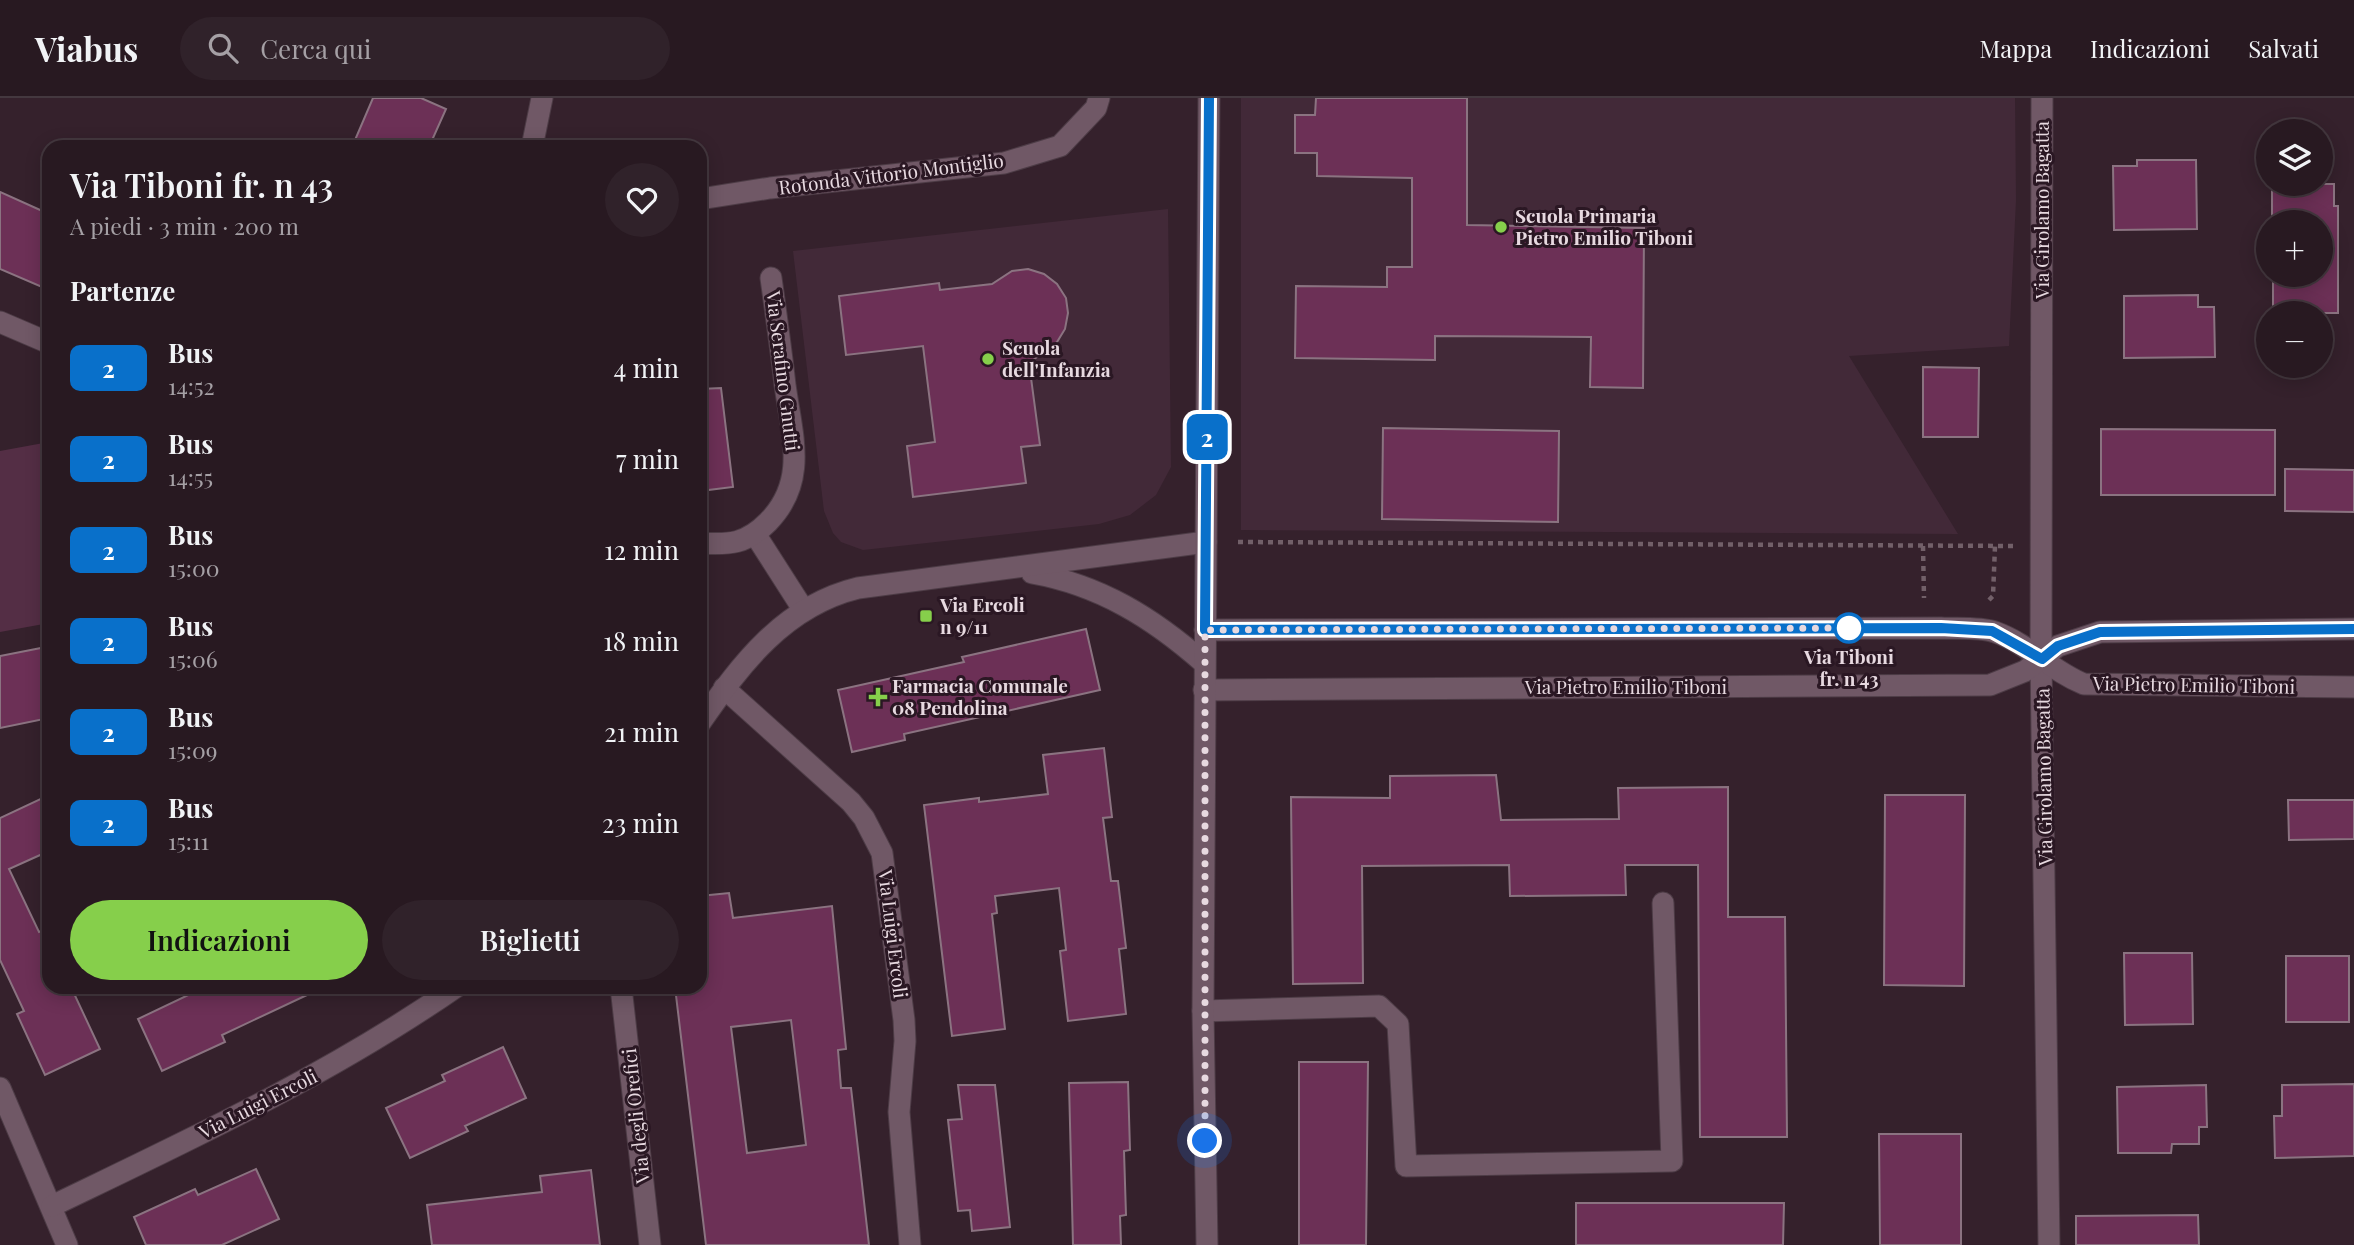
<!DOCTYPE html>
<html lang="it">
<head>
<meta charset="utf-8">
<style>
  body { margin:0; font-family:"Playfair Display",serif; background:#30222a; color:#f1f3f6; height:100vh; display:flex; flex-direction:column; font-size:26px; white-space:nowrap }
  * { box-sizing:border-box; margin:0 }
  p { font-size:23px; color:#a5a0a5 }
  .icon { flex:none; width:38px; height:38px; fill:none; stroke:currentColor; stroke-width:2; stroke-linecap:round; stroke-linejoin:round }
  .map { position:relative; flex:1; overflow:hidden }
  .sheet { position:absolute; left:42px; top:42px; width:665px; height:854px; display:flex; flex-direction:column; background:#281921; border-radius:21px; box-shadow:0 4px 18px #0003,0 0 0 2px #44383f }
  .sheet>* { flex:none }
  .badge { padding:0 14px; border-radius:10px; font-size:24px; line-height:46px }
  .controls { position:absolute; left:2256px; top:21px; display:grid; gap:14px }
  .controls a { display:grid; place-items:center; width:77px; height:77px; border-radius:50%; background:#281921; box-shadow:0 4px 18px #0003,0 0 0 2px #44383f; font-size:35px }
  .you { position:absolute; width:35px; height:35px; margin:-18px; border:5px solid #fff; border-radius:50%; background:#1a73e8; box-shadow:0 0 0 10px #1a73e833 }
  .map>.badge { position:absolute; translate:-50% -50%; box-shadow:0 0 0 4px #fff }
  h2 { padding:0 28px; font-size:26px; line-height:63px }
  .round { display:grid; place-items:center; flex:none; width:74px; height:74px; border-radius:37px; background:#30222a }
  .overview { display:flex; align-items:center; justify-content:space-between; height:119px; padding:0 28px }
  h1 { font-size:33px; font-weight:600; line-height:52px }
  .cta { display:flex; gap:14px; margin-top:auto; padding:14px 28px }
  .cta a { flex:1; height:80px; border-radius:42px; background:#86cf4b; color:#111; font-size:28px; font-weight:600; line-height:80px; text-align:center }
  .cta a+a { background:#30222a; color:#f1f3f6 }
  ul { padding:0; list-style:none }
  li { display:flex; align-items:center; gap:21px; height:91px; padding:0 28px }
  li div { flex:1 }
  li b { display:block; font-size:26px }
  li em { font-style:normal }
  li .badge { min-width:77px; font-weight:700; text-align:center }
  header { display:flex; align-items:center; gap:42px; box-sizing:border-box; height:98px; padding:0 35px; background:#281921; border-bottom:2px solid #44383f }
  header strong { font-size:33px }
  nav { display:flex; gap:38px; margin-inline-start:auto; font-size:24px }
  .search { width:490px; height:63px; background:#30222a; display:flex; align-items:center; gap:18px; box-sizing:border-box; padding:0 24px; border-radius:38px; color:#a5a0a5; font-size:26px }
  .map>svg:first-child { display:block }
  .built { fill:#422938 }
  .green { fill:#542e45 }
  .building { fill:#6c3056; stroke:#8b7381; stroke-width:2; fill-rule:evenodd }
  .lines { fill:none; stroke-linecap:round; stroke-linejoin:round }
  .minor-casing { stroke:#4d3c46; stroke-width:23 }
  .path { stroke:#726069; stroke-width:4.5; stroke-dasharray:5 5; stroke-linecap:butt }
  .minor { stroke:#705866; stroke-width:21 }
  .line-casing { stroke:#fff; stroke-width:16 }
  .line { stroke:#0970ca; stroke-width:10 }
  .walk { stroke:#e7d9e0; stroke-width:7; stroke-dasharray:0 12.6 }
  .poi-dot { fill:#86cf4b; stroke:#2a1723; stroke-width:2.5 }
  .stop-dot { fill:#fff; stroke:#0970ca; stroke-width:3.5 }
  .labels { text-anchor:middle; stroke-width:6; stroke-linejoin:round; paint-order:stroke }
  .street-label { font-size:19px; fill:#e7d9e0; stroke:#2a1723 }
  .poi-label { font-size:19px; font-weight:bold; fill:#e7d9e0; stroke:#2a1723; text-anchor:start }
  .stop-label { font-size:19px; font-weight:bold; fill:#e7d9e0; stroke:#2a1723 }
</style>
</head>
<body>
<header>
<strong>Viabus</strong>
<div class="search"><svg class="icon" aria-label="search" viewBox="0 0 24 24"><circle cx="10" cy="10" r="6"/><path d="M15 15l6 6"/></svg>Cerca qui</div>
<nav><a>Mappa</a><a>Indicazioni</a><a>Salvati</a></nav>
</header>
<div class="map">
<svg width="2354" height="1147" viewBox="0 0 2354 1147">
  <rect width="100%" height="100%" fill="#35212c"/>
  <!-- built -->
  <g class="built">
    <polygon points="1241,0 2015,0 2016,102 2009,248 1849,258 1958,436 1241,432"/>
    <polygon points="1168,111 1171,369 1156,397 1130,417 1099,426 863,452 841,444 833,435 824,413 793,153"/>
  </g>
  <!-- green -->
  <polygon class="green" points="49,344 49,525 0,534 0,353"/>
  <!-- building -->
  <g class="building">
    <polygon points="373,0 421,0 446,11 429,49 352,49"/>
    <polygon points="1316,0 1467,0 1467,127 1644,130 1643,290 1590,289 1591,239 1435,238 1435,262 1295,260 1296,188 1387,189 1387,169 1412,169 1412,80 1317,78 1317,55 1295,55 1295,17 1315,17"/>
    <polygon points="2137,62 2196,62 2197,131 2114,132 2113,68 2137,68"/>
    <polygon points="2272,86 2334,86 2334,108 2338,108 2338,215 2273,215 2273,177 2320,177 2320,124 2272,124"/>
    <polygon points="0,94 49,116 49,192 0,171"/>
    <polygon points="1028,171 1044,176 1057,186 1066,200 1068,215 1065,231 1057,244 1029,265 1040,347 1021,349 1026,385 913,399 907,348 935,344 923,248 846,257 839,198 939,185 940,192 992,186 1012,173"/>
    <polygon points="2198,197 2198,209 2214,209 2215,259 2124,260 2124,198"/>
    <polygon points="1923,269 1979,270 1978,339 1923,339"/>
    <polygon points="721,290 733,389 700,393 700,291"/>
    <polygon points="1383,330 1559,333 1558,424 1382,421"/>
    <polygon points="2101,331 2275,332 2275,397 2101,397"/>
    <polygon points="2285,371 2354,372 2354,414 2285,413"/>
    <polygon points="1086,531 1100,592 904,636 905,642 852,654 838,592 964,564 962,559"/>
    <polygon points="46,549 49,620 0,630 0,558"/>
    <polygon points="1104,650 1112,719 1103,720 1111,783 1118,783 1126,850 1119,851 1126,916 1068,923 1060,853 1066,852 1059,790 995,798 997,815 992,816 1005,931 952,938 924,707 979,700 979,704 1048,696 1043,657"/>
    <polygon points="1496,677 1501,722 1619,721 1618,690 1728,689 1728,819 1785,819 1787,1039 1700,1039 1698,767 1625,767 1626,797 1510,798 1509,767 1362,768 1363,885 1293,886 1291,699 1390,700 1390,678"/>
    <polygon points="49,697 49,753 9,771 39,834 49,830 49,889 71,889 100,951 45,977 17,916 24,913 0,862 0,720"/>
    <polygon points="1885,697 1965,697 1964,888 1884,887"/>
    <polygon points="2288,702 2354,702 2354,741 2289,742"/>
    <path d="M729 795 733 820 832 808 846 951 838 952 841 990H851L869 1147H706L675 889H700V798ZM791 922 806 1047 747 1055 731 929Z"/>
    <polygon points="2124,855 2192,855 2193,926 2125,927"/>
    <rect x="2286" y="858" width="63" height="66"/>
    <polygon points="205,889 324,889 222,937 225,944 162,973 138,921"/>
    <polygon points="503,949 526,1000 465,1028 468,1033 410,1060 386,1010 445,983 442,977"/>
    <polygon points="1299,964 1368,964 1366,1147 1299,1147"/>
    <polygon points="1128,984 1130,1052 1124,1053 1126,1117 1120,1118 1121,1147 1073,1147 1069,985"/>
    <polygon points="2354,986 2354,1058 2275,1060 2274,1018 2282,1018 2282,987"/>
    <polygon points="958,987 995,987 1010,1129 972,1133 970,1112 958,1113 948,1022 962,1021"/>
    <polygon points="2206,987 2207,1029 2199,1029 2199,1046 2172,1046 2171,1055 2118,1055 2117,989"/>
    <polygon points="1879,1036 1961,1036 1961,1147 1880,1147"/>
    <polygon points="256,1071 279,1121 222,1147 146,1147 134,1119 195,1091 198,1097"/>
    <polygon points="591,1072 600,1147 432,1147 427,1107 542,1094 540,1078"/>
    <polygon points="1576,1105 1784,1105 1783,1147 1576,1147"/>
    <polygon points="2198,1117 2199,1147 2076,1147 2076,1118"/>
  </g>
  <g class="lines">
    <!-- minor casing -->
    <g class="minor-casing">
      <g id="minor">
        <polyline points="2042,0 2041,561 2049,1147"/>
        <polyline points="532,49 542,0"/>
        <polyline points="700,101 770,90 1004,65 1060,48 1096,10 1099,0"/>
        <polyline points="0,224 49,245"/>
        <polyline points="755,436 803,511"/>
        <path d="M700 445C730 447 746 446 768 424 808 383 792 338 785 287 781 251 776 216 771 180"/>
        <path d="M1032 475C1100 487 1153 520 1204 565"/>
        <path d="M1205 532 1941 530C1958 531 1979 529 1995 534 2029 546 2051 573 2084 586L2354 589"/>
        <polyline points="724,590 851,704 864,720 882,755 904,922 905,943 899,1014 910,1147"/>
        <polyline points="1204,592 1990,587 2025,573 2058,548 2100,534 2354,531"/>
        <path d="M700 625C741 566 784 508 858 490L1206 444"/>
        <polyline points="621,889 650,1147"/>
        <polyline points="1203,913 1379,908 1398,926 1406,1068 1672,1063 1663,805"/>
        <polyline points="0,990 67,1147"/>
        <path d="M52 1108C191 1041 329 977 456 889"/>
        <polyline points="1207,1147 1203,913 1209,0"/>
      </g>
    </g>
    <!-- path -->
    <g class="path">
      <polyline points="1238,444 2013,448"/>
      <polyline points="1923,448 1924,500"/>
      <polyline points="1989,502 1993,498 1995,448"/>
    </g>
    <!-- minor -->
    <use href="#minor" class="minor"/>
  </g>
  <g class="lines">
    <!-- line casing -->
    <g class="line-casing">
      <polyline id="line" points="1209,0 1205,532 1941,530 1992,533 2042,561 2058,548 2100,534 2354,531"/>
    </g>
    <!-- line -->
    <use href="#line" class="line"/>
    <!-- walk -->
    <polyline class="walk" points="1205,1043 1205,532 1858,530 1849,530"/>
  </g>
  <!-- markers -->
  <g class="poi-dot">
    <circle cx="1501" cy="129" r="7"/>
    <circle cx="988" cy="261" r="7"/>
    <rect x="919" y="511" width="14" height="14" rx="3.5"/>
    <path d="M874.5 588.5h7v7h7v7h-7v7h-7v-7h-7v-7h7z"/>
  </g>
  <circle class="stop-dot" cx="1849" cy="530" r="14"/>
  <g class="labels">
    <!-- street labels -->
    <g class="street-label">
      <text transform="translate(891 76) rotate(-7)" y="7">Rotonda Vittorio Montiglio</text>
      <text transform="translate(2042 112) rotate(-90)" y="7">Via Girolamo Bagatta</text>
      <text transform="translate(783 273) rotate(83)" y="7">Via Serafino Gnutti</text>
      <text transform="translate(2194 587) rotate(1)" y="7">Via Pietro Emilio Tiboni</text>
      <text x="1626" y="596">Via Pietro Emilio Tiboni</text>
      <text transform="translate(2044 679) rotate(-91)" y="7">Via Girolamo Bagatta</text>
      <text transform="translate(893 836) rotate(83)" y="7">Via Luigi Ercoli</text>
      <text transform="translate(258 1006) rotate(-27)" y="7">Via Luigi Ercoli</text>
      <text transform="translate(636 1018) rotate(-96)" y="7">Via degli Orefici</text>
    </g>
    <!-- poi labels -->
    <g class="poi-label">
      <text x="1515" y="125">Scuola Primaria<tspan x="1515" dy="22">Pietro Emilio Tiboni</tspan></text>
      <text x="1002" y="257">Scuola<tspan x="1002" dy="22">dell'Infanzia</tspan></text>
      <text x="940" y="514">Via Ercoli<tspan x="940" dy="22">n 9/11</tspan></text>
      <text x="892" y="595">Farmacia Comunale<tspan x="892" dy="22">08 Pendolina</tspan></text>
    </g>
    <!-- stop labels -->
    <g class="stop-label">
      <text x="1849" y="566">Via Tiboni<tspan x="1849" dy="22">fr. n 43</tspan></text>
    </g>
  </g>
</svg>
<div class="controls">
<a><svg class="icon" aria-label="layers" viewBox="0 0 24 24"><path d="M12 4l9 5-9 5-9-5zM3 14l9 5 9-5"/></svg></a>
<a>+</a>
<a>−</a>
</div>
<div class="you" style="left:1205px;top:1043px"></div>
<b class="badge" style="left:1207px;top:339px;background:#0970ca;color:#fff">2</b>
<section class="sheet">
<div class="overview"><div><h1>Via Tiboni fr. n 43</h1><p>A piedi · 3 min · 200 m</p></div><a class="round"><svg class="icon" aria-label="heart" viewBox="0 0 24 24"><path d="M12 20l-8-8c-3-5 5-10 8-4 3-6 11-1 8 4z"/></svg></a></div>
<h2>Partenze</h2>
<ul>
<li><span class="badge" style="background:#0970ca;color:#fff">2</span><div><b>Bus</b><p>14:52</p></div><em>4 min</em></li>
<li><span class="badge" style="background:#0970ca;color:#fff">2</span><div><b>Bus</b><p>14:55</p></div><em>7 min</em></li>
<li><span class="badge" style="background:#0970ca;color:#fff">2</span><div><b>Bus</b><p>15:00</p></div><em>12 min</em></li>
<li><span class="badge" style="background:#0970ca;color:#fff">2</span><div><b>Bus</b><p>15:06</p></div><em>18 min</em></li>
<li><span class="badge" style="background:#0970ca;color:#fff">2</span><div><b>Bus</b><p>15:09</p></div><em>21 min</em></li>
<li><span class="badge" style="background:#0970ca;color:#fff">2</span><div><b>Bus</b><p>15:11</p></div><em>23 min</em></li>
</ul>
<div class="cta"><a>Indicazioni</a><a>Biglietti</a></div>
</section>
</div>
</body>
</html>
